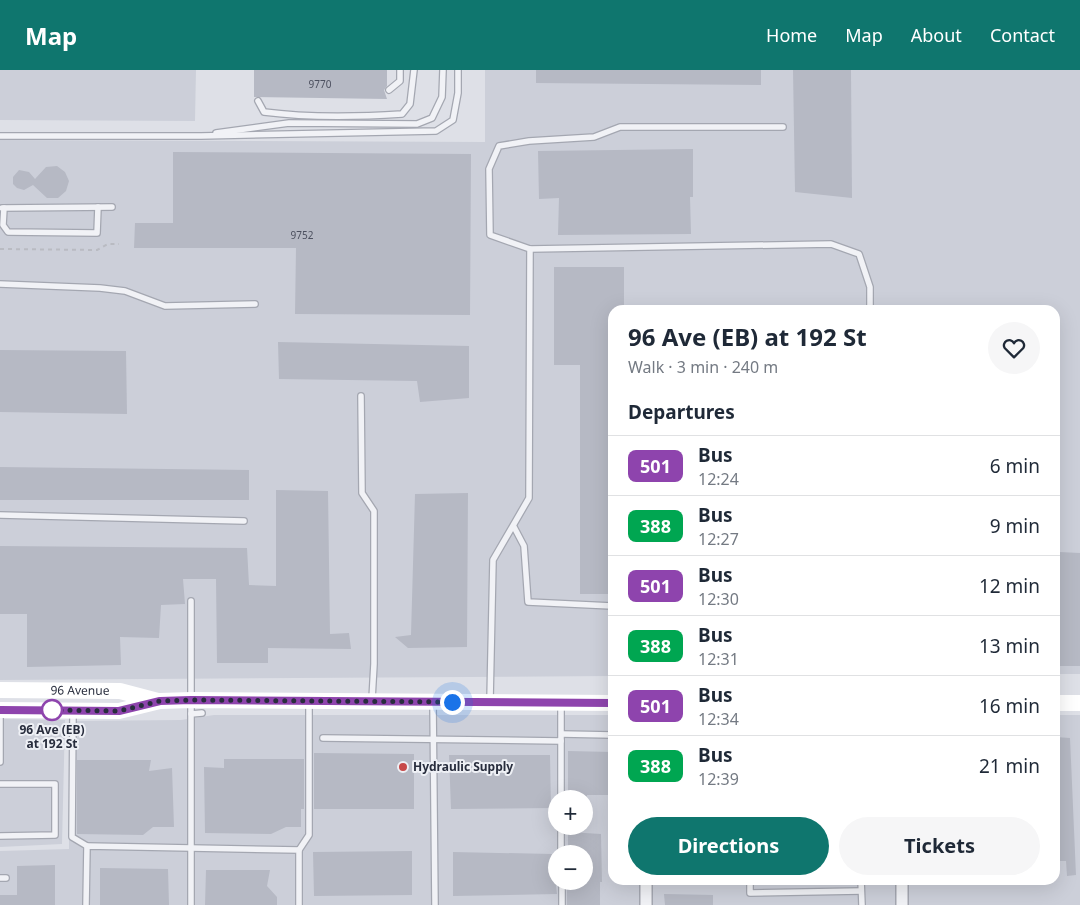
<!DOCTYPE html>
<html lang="en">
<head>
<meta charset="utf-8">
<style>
  body { margin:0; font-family:"Noto Sans",sans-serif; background:#f6f6f7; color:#1f2937; height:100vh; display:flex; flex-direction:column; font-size:19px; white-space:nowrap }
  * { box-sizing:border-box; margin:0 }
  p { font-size:16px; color:#747a83 }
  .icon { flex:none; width:28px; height:28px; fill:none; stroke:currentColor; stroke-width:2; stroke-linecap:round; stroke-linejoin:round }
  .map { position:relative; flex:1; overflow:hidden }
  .details { position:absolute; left:608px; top:235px; width:452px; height:580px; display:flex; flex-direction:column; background:#fff; border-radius:15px; box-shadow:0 5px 20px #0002 }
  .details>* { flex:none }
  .badge { padding:0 10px; border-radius:8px; font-size:18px; line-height:32px }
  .tools { position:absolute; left:548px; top:720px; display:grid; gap:10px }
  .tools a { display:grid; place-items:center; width:45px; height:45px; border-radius:50%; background:#fff; box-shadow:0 5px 20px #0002; font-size:25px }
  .you { position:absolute; width:25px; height:25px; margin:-12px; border:4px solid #fff; border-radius:50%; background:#1a73e8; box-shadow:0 0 0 8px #1a73e833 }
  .map>.badge { position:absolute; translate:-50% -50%; box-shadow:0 0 0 2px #fff }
  h2 { padding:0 20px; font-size:19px; line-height:45px }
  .round { display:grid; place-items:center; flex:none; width:52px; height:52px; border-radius:26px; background:#f6f6f7 }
  .head { display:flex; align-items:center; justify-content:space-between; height:85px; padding:0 20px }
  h1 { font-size:24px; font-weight:700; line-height:38px }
  .action { display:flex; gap:10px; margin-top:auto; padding:10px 20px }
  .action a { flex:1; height:58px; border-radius:30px; background:#0f766e; color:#fff; font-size:20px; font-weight:700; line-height:58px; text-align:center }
  .action a+a { background:#f6f6f7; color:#1f2937 }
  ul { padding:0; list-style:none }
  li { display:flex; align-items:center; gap:15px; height:60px; padding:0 20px; border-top:1px solid #e0e1e3 }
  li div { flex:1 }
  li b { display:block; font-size:19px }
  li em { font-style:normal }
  li .badge { min-width:55px; font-weight:700; text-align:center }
  header { display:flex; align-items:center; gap:30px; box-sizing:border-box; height:70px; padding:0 25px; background:#0f766e; color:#fff }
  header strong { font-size:24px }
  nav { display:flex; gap:28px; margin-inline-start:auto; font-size:18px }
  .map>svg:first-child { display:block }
  .built { fill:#cccfd9; fill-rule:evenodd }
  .building { fill:#b6b9c4 }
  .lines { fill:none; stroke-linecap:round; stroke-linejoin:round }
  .service-casing { stroke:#a4a7b1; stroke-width:8 }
  .minor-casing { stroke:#a4a7b1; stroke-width:14 }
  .path { stroke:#b9bbc2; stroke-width:2; stroke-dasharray:4 4; stroke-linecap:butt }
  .service { stroke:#f1f2f6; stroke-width:5.5 }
  .minor { stroke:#f1f2f6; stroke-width:11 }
  .secondary { stroke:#fff; stroke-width:16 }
  .line-casing { stroke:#fff; stroke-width:11 }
  .line { stroke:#8e44ad; stroke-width:8 }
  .walk { stroke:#282d3d; stroke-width:5; stroke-dasharray:0 9 }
  .stop-dot { fill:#fff; stroke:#8e44ad; stroke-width:2.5 }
  .poi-dot { fill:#c74949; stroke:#eef0f5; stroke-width:2 }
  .labels { text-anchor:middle; stroke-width:4; stroke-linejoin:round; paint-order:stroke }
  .number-label { font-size:10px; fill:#4c505f }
  .street-label { font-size:12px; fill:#282d3d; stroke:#eef0f5 }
  .stop-label { font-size:12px; font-weight:bold; fill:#282d3d; stroke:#eef0f5 }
  .poi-label { font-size:12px; font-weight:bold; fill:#282d3d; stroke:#eef0f5; text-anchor:start }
</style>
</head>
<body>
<header>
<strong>Map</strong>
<nav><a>Home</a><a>Map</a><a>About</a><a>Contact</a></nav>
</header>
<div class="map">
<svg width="1080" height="835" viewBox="0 0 1080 835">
  <rect width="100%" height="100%" fill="#dee0e7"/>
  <!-- built -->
  <g class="built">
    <polygon points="0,0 196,0 195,51 0,50"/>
    <polygon points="485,0 1080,0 1080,604 1055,604 1055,240 612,240 612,606 0,610 0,70 485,72"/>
    <path d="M214 645H612V810H1055V645H1080V835H0V781L69 779V651L181 650ZM556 729H584V756H556ZM556 784H584V811H556Z"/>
    <polygon points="0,649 65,650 62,774 0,777"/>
  </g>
  <!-- building -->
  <g class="building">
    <polygon points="254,0 387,0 387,16 384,20 387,29 254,27"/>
    <polygon points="536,0 761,0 761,15 536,13"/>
    <polygon points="793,0 851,0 852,128 795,122"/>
    <polygon points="693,79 693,127 690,127 691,164 558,165 559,128 539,129 538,81"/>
    <polygon points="173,82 471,84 470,245 295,244 296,178 134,178 135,153 173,153"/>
    <polygon points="57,96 65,102 69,111 66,121 58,128 47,128 33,115 24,120 17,118 13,114 13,107 19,100 29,102 35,109 46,97"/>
    <polygon points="554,197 624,197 624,240 612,240 612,524 580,524 580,295 554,295"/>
    <polygon points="278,272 469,276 469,328 420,332 417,311 279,309"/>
    <polygon points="0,280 126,281 127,344 0,342"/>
    <polygon points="0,397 249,400 249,430 0,430"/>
    <polygon points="276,420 328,421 330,564 349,563 351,579 268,578 268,593 217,593 216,509 183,509 185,534 161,535 159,568 120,567 121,595 27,597 27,544 0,544 0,476 247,478 249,515 276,516"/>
    <polygon points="468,423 467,577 408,578 395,567 411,565 415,424"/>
    <polygon points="1059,482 1080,483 1080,596 1055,596 1055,502 1060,503"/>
    <polygon points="1055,667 1070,668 1076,805 1067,806 1066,791 1055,791"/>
    <polygon points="568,681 612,682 612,725 587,725 587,729 568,729"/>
    <polygon points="314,683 414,684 414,739 314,739"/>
    <polygon points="449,685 550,685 551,738 451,739"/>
    <polygon points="224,689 304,689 304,739 301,739 301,757 286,757 271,764 205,763 204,697 224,698"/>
    <polygon points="77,690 151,690 149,701 172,698 174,757 153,757 143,765 77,764"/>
    <polygon points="568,762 601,764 602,812 600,812 600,835 567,835 567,811 584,811 584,784 568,784"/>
    <polygon points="412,781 412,825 314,826 313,782"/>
    <polygon points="453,782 552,784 557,824 453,826"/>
    <polygon points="55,795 55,835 0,835 0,825 17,825 17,796"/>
    <polygon points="100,798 168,799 169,835 100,835"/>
    <polygon points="206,800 270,800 267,816 277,827 277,835 205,835"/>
    <polygon points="664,824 713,825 713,835 665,835"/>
  </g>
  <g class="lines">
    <!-- service casing -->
    <g class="service-casing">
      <g id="service">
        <polyline points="389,20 400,11 400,0"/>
        <path d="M258 31 264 42C310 48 356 47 402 44L410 34 414 0"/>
        <polyline points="216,63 289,53 417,54 432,48 442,27 443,0"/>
        <polyline points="0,66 201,66 436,61 453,50 458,23 458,0"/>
        <polyline points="2,138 112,137"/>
        <polyline points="4,138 3,155 8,162 97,163 98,137"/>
        <polyline points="530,179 831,174 859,184 870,217 870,240"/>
        <polyline points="0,214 100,218 125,221 165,236 255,234"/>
        <polyline points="361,326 362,423 374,441 374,594 372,629"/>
        <polyline points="0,445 244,451"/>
        <polyline points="514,457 524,476 528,532 612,536"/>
        <polyline points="191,531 191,835"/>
        <polyline points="490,630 493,490 529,428 530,179 490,165 489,99 499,76 529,71 594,67 620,57 783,57"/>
        <polyline points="433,634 435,835"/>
        <polyline points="73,643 72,767 87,776"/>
        <polyline points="191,644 202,643"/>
        <polyline points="562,664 612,665"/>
        <polyline points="323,668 561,671 561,633"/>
        <polyline points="561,671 561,729"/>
        <polyline points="0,692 0,642"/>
        <polyline points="0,714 55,714 55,765 0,766"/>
        <polyline points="561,756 561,784"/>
        <polyline points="299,780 309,765 309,633"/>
        <polyline points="0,808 6,808"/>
        <polyline points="750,810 750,823 861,821"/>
        <polyline points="861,810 862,835"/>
        <polyline points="562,811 562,835"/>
        <polyline points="86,835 87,776 299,780 299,835"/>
      </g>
    </g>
    <!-- minor casing -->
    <g class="minor-casing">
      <g id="minor">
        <polyline points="646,810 646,835"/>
        <polyline points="902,810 902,835"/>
      </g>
    </g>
    <!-- path -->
    <polyline class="path" points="0,179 97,180 108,174 119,174"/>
    <!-- service -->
    <use href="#service" class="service"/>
    <!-- minor -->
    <use href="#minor" class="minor"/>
    <!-- secondary -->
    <g class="secondary">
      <path id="s1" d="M0 620 120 621 158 631"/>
      <polyline points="1055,633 1080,633"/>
      <polyline points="0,640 119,641 160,631 191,630 612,633"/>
    </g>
  </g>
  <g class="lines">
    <!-- line casing -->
    <g class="line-casing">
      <polyline id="line" points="0,640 119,641 160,631 191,630 612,633"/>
    </g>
    <!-- line -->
    <use href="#line" class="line"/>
    <!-- walk -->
    <polyline class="walk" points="52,640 119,641 160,631 191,630 452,632"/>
  </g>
  <!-- markers -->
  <circle class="stop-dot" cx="52" cy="640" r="10"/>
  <circle class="poi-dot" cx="403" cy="697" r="5"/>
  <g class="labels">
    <!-- number labels -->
    <g class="number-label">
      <text x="320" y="18">9770</text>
      <text x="302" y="169">9752</text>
    </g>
    <!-- street labels -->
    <g class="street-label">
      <text dy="4" stroke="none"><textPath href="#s1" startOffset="80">96 Avenue</textPath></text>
    </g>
    <!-- stop labels -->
    <g class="stop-label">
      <text x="52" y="664">96 Ave (EB)<tspan x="52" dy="14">at 192 St</tspan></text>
    </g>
    <!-- poi labels -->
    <g class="poi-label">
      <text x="413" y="701">Hydraulic Supply</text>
    </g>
  </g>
</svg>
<div class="tools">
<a>+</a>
<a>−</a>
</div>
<div class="you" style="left:452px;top:632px"></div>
<section class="details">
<div class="head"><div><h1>96 Ave (EB) at 192 St</h1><p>Walk · 3 min · 240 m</p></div><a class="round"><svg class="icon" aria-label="heart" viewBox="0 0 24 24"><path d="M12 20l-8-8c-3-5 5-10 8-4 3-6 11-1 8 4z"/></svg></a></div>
<h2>Departures</h2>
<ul>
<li><span class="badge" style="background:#8e44ad;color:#fff">501</span><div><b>Bus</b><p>12:24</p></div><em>6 min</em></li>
<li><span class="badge" style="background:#00a651;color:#fff">388</span><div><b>Bus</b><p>12:27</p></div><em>9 min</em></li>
<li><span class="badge" style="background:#8e44ad;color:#fff">501</span><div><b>Bus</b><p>12:30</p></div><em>12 min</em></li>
<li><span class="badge" style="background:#00a651;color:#fff">388</span><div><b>Bus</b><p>12:31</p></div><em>13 min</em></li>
<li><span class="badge" style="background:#8e44ad;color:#fff">501</span><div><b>Bus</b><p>12:34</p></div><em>16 min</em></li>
<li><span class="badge" style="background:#00a651;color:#fff">388</span><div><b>Bus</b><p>12:39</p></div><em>21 min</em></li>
</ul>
<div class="action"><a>Directions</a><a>Tickets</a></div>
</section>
</div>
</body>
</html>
